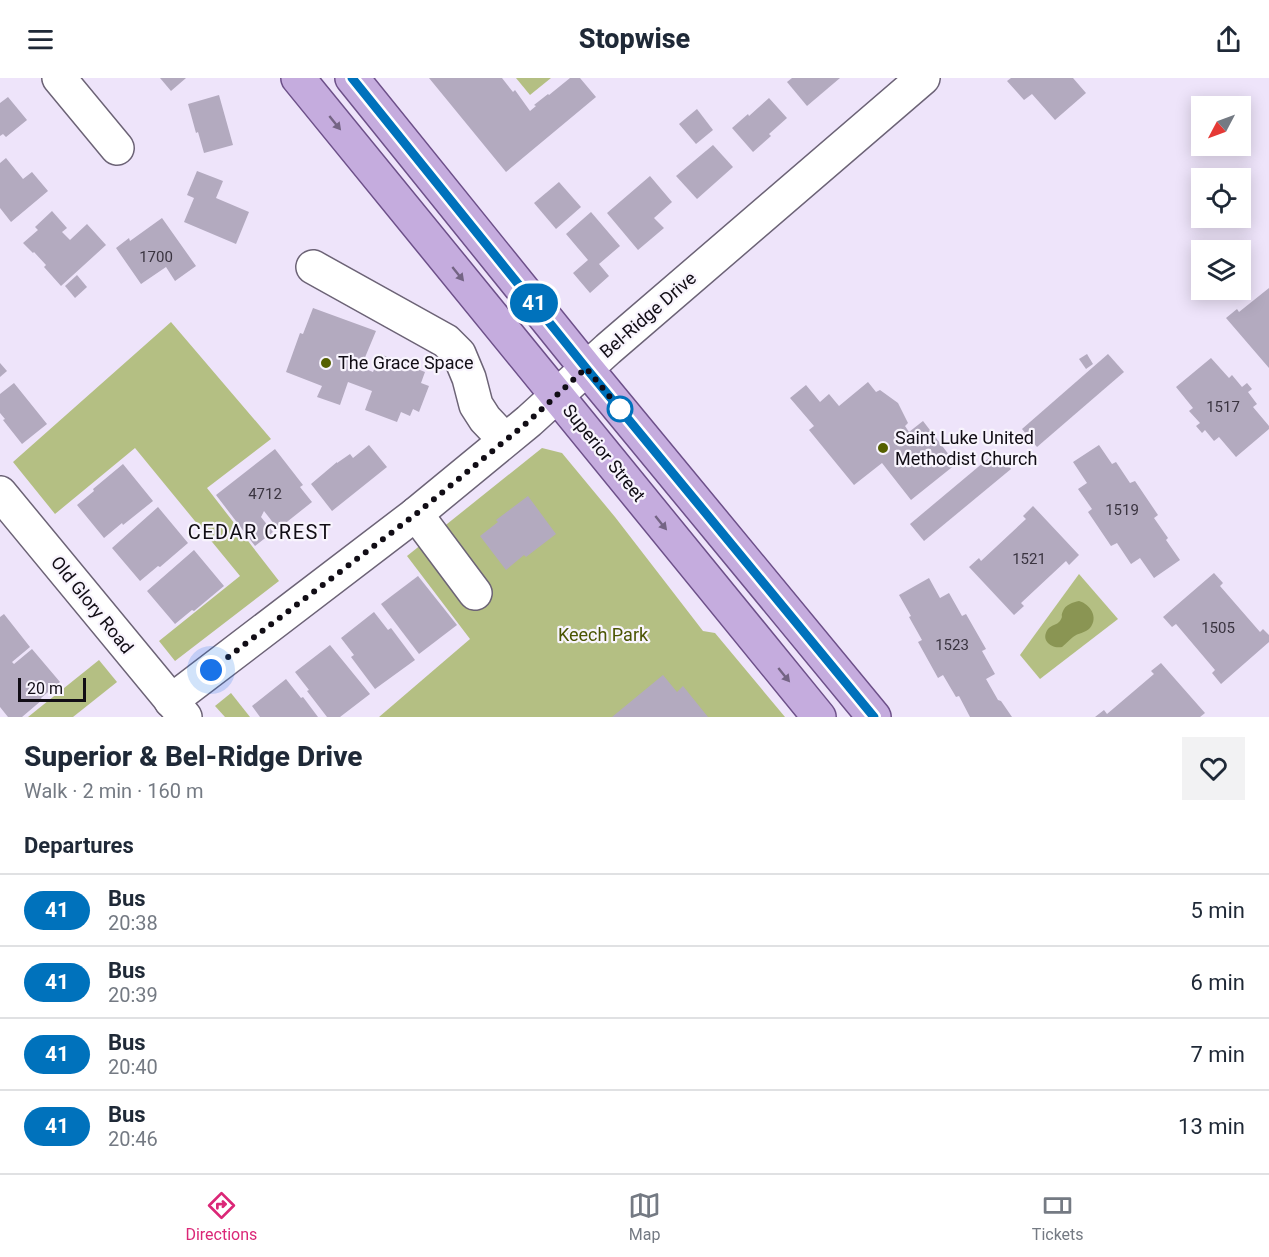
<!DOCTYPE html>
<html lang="en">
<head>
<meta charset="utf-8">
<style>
  body { margin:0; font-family:Roboto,sans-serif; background:#f2f2f3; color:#1f2937; height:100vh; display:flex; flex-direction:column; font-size:22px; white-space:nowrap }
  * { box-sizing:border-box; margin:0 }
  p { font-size:20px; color:#747a83 }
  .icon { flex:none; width:33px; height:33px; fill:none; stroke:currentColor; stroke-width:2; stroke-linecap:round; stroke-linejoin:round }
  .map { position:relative; height:639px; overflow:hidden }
  .panel { display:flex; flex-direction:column; background:#fff; flex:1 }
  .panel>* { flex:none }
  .badge { padding:0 12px; border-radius:20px; font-size:21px; line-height:39px }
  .needle { width:39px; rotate:229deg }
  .buttons { position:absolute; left:1191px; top:18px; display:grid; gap:12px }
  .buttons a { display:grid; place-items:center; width:60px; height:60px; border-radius:0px; background:#fff; box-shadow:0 3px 15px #0003; font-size:30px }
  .scale { position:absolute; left:18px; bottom:15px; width:68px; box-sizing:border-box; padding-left:6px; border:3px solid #110d15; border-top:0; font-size:16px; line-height:21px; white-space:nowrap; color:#110d15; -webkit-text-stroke:4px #f8f4fd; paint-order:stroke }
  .you { position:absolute; width:30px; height:30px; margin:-15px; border:4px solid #fff; border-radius:50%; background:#1a73e8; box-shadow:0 0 0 9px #1a73e833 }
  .map>.badge { position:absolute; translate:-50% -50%; box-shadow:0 0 0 3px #fff }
  h2 { padding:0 24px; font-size:22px; line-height:54px }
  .round { display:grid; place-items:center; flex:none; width:63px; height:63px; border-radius:0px; background:#f2f2f3 }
  .head { display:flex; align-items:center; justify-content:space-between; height:102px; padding:0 24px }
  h1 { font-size:28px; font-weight:800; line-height:45px }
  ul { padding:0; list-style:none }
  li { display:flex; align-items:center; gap:18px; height:72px; padding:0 24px; border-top:2px solid #e0e1e3 }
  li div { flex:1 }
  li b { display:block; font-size:22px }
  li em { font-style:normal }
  li .badge { min-width:66px; font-weight:700; text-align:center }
  header { display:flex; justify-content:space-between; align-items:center; height:78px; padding:0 24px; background:#fff; font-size:27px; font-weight:800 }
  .dock { display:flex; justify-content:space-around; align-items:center; height:84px; border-top:2px solid #e0e1e3; background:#fff; font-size:16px; color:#747a83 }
  .dock a { display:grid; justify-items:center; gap:3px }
  .dock .selected { color:#db2777 }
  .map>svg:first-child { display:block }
  .green { fill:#b4bf83 }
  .water { fill:#8a9553 }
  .building { fill:#b3aabf }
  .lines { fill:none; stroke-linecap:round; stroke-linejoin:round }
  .minor-casing { stroke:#6c6376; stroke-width:36 }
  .major-casing { stroke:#6d5089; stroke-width:36 }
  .minor { stroke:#fff; stroke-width:33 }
  .major { stroke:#c5acde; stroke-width:33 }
  .oneway { fill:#746484 }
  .line-casing { stroke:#fff; stroke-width:14 }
  .line { stroke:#0072bc; stroke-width:9 }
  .walk { stroke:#110d15; stroke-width:6; stroke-dasharray:0 10.8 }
  .poi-dot { fill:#556000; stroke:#f8f4fd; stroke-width:2 }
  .stop-dot { fill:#fff; stroke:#0072bc; stroke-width:3 }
  .labels { text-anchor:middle; stroke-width:4.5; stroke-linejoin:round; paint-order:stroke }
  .number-label { font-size:15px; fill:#3a3440 }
  .street-label { font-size:18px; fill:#110d15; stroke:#f8f4fd }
  .poi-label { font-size:18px; fill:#110d15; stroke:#f8f4fd; text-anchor:start }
  .park-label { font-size:18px; fill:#4b5503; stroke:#f8f4fd }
  .neighbourhood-label { font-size:20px; letter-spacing:1.5px; fill:#110d15; stroke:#f8f4fd }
</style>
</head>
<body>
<header><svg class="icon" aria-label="menu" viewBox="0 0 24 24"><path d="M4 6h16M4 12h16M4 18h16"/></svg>Stopwise<svg class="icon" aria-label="share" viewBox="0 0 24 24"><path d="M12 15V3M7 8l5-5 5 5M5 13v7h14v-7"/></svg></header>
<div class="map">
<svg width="1269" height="639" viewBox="0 0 1269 639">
  <rect width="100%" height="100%" fill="#eee4fa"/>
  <!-- green -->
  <g class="green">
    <polygon points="516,0 551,0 530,17"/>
    <polygon points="171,244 271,361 207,410 279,503 175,583 159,563 240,498 135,370 55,436 13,384"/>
    <polygon points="542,370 562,375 615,439 703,553 715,555 785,639 379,639 470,561 407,478"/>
    <polygon points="1079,496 1118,541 1040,601 1020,577"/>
    <polygon points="99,582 117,604 73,639 28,639"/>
    <polygon points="231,615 250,639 225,639 215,628"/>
  </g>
  <!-- water -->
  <path class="water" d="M1079 523C1090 526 1099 539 1090 550 1085 555 1078 555 1073 559 1069 562 1066 566 1062 569 1051 571 1040 562 1048 551 1051 547 1057 547 1060 543 1064 537 1060 539 1063 533 1065 527 1073 524 1079 523Z"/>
  <!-- building -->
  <g class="building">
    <polygon points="160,0 186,0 171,13"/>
    <polygon points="429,0 502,0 513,14 515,12 530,33 536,28 534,27 548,16 549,17 570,0 580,0 596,19 506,94"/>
    <polygon points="792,0 840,0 807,28 787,4"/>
    <polygon points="1011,0 1073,0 1086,15 1055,42 1032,16 1024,22 1007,3"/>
    <polygon points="219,17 233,67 204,75 198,54 196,55 188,26"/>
    <polygon points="8,19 27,42 6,59 3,56 0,58 0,25"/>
    <polygon points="769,20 787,40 769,56 771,58 753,74 732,50 748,36 749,38"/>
    <polygon points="697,31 713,52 696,66 679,46"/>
    <polygon points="713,67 733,89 697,121 676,98"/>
    <polygon points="6,80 23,101 32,94 48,113 11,144 0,130 0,85"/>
    <polygon points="197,93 223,103 216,120 249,134 236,166 184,144 194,120 187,117"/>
    <polygon points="650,98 672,124 654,140 664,150 638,172 607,135"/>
    <polygon points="559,104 581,129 556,151 534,125"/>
    <polygon points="52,133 67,150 62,154 70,162 87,146 106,167 61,208 44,189 46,187 34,174 33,175 23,165 38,152 35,149"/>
    <polygon points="591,134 620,168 599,186 609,198 590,215 573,195 588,182 566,156"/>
    <polygon points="162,140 196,188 175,203 166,189 141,206 116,170 129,160 130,163"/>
    <polygon points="77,197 87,209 75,220 65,208"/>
    <polygon points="1269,210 1269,290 1226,240 1237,231 1239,234"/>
    <polygon points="313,230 376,253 361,289 373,294 380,276 425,294 421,305 429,308 419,334 413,331 410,338 401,334 397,344 365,332 372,313 348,304 340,327 317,319 322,308 286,294 300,255 303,256"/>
    <polygon points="1087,276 1093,286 1086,291 1079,281"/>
    <polygon points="1108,276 1124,294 1037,369 1022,351"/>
    <polygon points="1211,280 1229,300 1232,297 1242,309 1247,305 1252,311 1248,314 1257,326 1253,329 1269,348 1269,351 1236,379 1219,359 1214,363 1205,352 1202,355 1196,348 1200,345 1189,333 1193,330 1176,309"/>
    <polygon points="0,285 7,293 0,299"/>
    <polygon points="868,304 876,314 880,312 898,325 908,345 905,348 909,354 923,343 956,386 911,422 882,385 854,407 809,352 814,348 790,320 806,307 820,324 829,316 839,328"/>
    <polygon points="14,305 47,346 22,366 3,342 5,341 0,335 0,316"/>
    <polygon points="369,367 387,389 332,433 311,406 337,384 337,385 350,376 353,380"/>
    <polygon points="1099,367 1112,386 1116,384 1130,405 1135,403 1158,437 1154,440 1168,460 1166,462 1180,482 1154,500 1140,480 1131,486 1117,465 1111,468 1088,434 1092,431 1078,411 1087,405 1073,384"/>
    <polygon points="275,371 303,407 300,409 312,424 278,451 264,433 261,439 273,454 255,468 216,417"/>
    <polygon points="996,374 1011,391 924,463 910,446"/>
    <polygon points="123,386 153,423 123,447 122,445 104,460 77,427 94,413 93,411"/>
    <polygon points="528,418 556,456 526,479 524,477 506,492 480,458 498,444 496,442"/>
    <polygon points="1033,428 1079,477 1069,487 1066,483 1021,525 1024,528 1014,537 969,489 979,480 981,483 1026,441 1023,438"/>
    <polygon points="158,429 188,465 160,489 158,488 140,503 112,470"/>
    <polygon points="194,472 224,508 194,533 192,532 175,546 147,513"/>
    <polygon points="1214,495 1223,505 1220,508 1260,554 1263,551 1269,557 1269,564 1221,606 1212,595 1215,592 1176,546 1172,549 1163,539"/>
    <polygon points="418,498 457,547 419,576 381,526"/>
    <polygon points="929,500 940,520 949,515 962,538 966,536 986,571 982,573 995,596 986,601 998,622 1001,623 1012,639 970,639 959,618 956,619 943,597 938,600 918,564 922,562 909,539 911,538 899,517"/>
    <polygon points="374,534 388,552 391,550 415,582 375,611 351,579 354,577 341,560"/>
    <polygon points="4,536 30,569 12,584 14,586 32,571 60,604 41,620 42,622 22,639 8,639 0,629 0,539"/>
    <polygon points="330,567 370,616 340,639 327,639 307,613 309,612 295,594"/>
    <polygon points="1161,585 1205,635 1200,639 1095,639 1104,632 1107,636 1154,596 1151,593"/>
    <polygon points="663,597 677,614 683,608 708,639 612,639"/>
    <polygon points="286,601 301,620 303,619 318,639 260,639 252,628"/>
  </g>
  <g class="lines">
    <!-- minor casing -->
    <g class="minor-casing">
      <g id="minor">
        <polyline points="59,0 117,70"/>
        <polyline points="313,189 446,263 459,276 469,300 476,327 485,341 505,362"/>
        <polyline points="0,415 185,639"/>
        <polyline points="416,436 475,515"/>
        <polyline points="171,623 416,436 529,343 608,271 923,0"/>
      </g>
    </g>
    <!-- major casing -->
    <g class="major-casing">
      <g id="major">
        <polyline points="298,0 819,639"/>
        <polyline points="352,0 586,290 874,639"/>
      </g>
    </g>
    <!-- minor -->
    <use href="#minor" class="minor"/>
    <!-- major -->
    <use href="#major" class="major"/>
  </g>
  <!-- one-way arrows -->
  <defs><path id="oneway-solid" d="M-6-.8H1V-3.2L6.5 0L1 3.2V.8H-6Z" transform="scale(1.5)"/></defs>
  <g class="oneway">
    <use href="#oneway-solid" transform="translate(335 45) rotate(51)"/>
    <use href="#oneway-solid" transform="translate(458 196) rotate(51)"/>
    <use href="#oneway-solid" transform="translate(661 445) rotate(51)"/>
    <use href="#oneway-solid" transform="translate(784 597) rotate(51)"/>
  </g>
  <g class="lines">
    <!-- line casing -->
    <g class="line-casing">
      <polyline id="line" points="352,0 586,290 874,639"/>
    </g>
    <!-- line -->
    <use href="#line" class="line"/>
    <!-- walk -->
    <polyline class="walk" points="211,592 416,436 529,343 586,290 620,331"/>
  </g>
  <!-- markers -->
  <g class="poi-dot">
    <circle cx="326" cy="285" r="6"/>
    <circle cx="883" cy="370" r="6"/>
  </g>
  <circle class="stop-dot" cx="620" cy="331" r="12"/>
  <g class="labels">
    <!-- number labels -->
    <g class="number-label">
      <text x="156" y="184">1700</text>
      <text x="1223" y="334">1517</text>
      <text x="265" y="421">4712</text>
      <text x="1122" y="437">1519</text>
      <text x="1029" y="486">1521</text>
      <text x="1218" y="555">1505</text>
      <text x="952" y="572">1523</text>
    </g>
    <!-- street labels -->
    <g class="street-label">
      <text transform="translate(648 237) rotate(-41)" y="6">Bel-Ridge Drive</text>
      <text transform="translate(604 375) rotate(51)" y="6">Superior Street</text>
      <text transform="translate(92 527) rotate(51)" y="6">Old Glory Road</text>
    </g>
    <!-- poi labels -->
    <g class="poi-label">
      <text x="338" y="291">The Grace Space</text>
      <text x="895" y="366">Saint Luke United<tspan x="895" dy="21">Methodist Church</tspan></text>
    </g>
    <!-- park labels -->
    <g class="park-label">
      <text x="603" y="563">Keech Park</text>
    </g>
    <!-- neighbourhood labels -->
    <g class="neighbourhood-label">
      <text x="260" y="461">CEDAR CREST</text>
    </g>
  </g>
</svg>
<div class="buttons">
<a><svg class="needle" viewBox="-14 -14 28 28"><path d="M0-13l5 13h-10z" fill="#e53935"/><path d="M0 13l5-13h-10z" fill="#747a83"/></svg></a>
<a><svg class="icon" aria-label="locate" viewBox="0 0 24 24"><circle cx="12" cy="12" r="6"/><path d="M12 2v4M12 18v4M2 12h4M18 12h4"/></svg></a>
<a><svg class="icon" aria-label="layers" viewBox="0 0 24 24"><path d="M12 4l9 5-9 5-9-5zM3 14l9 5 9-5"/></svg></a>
</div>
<div class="scale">20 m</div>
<div class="you" style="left:211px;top:592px"></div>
<b class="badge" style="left:534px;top:225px;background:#0072bc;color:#fff">41</b>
</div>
<section class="panel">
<div class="head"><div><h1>Superior &amp; Bel‐Ridge Drive</h1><p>Walk · 2 min · 160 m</p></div><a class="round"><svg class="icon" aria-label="heart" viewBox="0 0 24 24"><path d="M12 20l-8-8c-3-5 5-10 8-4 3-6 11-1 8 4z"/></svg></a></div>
<h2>Departures</h2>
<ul>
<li><span class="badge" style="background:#0072bc;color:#fff">41</span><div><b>Bus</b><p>20:38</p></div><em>5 min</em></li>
<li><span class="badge" style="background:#0072bc;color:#fff">41</span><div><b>Bus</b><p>20:39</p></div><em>6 min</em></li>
<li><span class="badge" style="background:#0072bc;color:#fff">41</span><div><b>Bus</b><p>20:40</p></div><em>7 min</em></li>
<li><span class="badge" style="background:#0072bc;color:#fff">41</span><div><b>Bus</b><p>20:46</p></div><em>13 min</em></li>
</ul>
</section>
<nav class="dock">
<a class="selected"><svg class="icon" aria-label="directions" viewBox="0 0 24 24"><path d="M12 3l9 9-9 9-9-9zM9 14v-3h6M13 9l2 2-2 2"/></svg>Directions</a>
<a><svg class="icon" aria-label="map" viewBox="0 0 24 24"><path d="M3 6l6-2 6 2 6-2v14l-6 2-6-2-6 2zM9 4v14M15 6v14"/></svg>Map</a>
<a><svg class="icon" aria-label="tickets" viewBox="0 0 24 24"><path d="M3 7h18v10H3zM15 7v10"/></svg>Tickets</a>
</nav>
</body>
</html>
